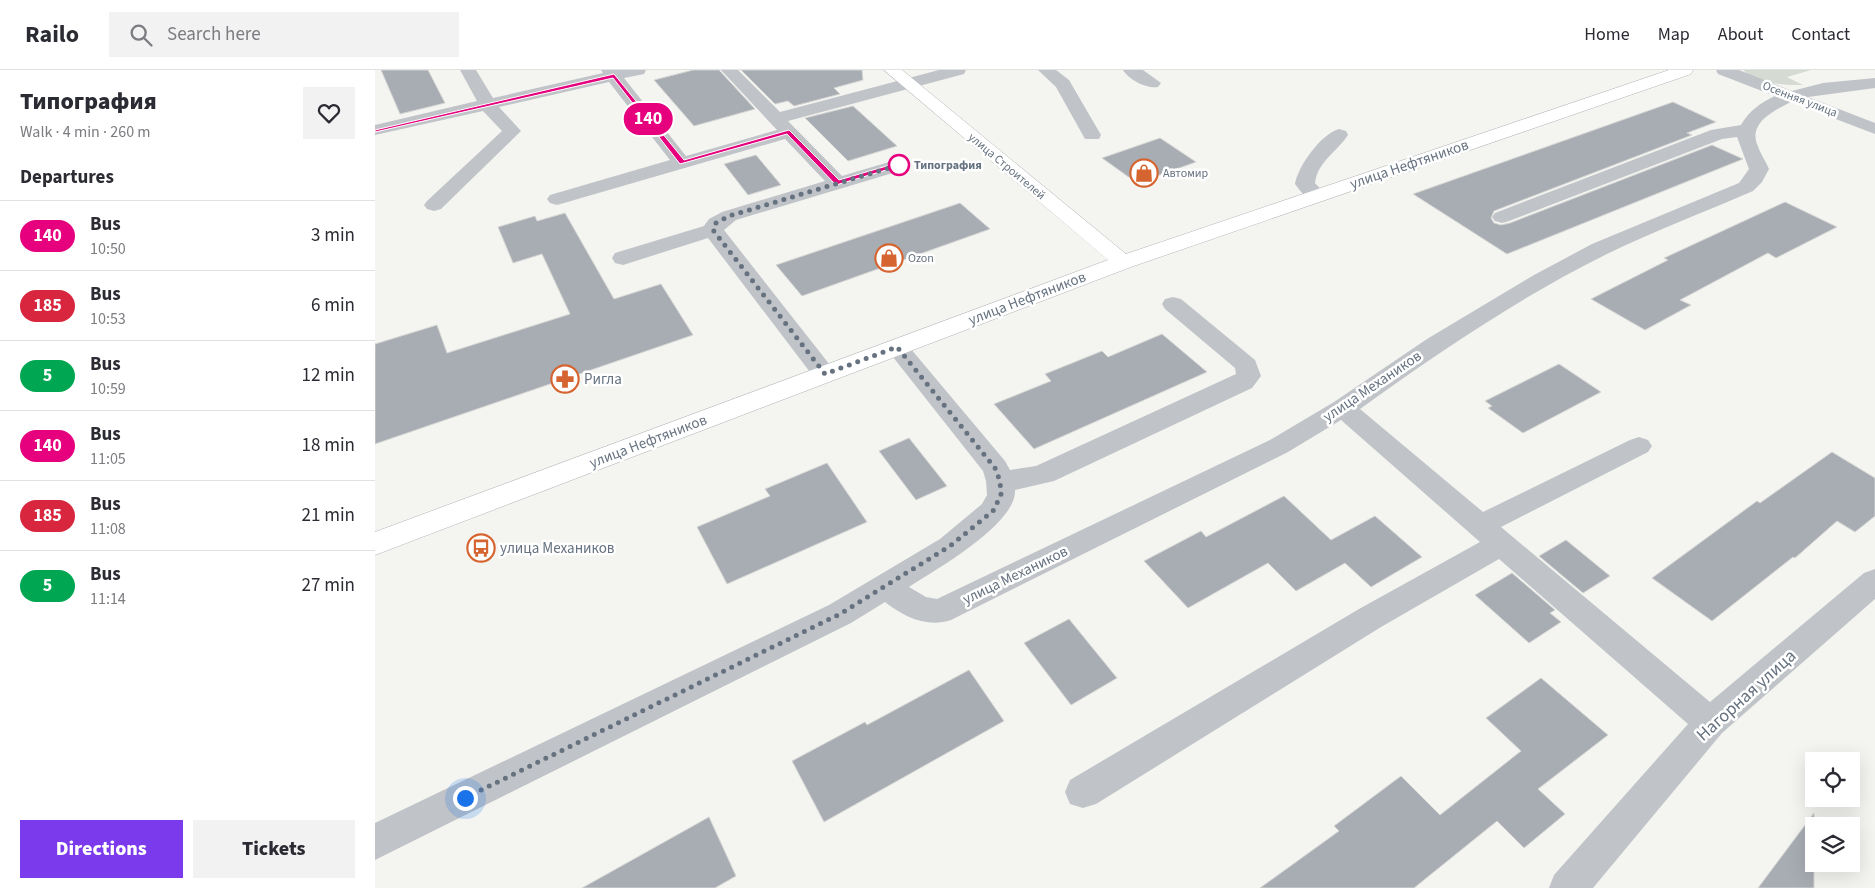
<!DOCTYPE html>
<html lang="en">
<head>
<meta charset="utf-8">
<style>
  body { margin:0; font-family:"Source Sans 3",sans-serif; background:#f2f2f3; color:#2b2b33; height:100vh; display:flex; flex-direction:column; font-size:19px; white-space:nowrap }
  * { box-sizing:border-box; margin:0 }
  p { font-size:16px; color:#7c7c81 }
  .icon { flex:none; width:28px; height:28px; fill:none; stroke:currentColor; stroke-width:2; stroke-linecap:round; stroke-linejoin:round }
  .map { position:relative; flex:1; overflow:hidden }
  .sheet { display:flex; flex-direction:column; background:#fff; width:375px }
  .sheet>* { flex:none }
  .badge { padding:0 10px; border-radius:16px; font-size:18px; line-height:32px }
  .controls { position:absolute; left:1430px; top:682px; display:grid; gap:10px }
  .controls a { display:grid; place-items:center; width:55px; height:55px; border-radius:0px; background:#fff; box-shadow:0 5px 20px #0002; font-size:25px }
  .you { position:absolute; width:25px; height:25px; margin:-12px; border:4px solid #fff; border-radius:50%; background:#1a73e8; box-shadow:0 0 0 8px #1a73e833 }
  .map>.badge { position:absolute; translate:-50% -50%; box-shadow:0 0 0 2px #fff }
  h2 { padding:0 20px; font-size:19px; line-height:45px }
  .round { display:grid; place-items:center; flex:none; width:52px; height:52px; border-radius:0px; background:#f2f2f3 }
  .summary { display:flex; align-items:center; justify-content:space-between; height:85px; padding:0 20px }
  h1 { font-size:24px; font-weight:800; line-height:38px }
  .button { display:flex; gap:10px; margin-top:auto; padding:10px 20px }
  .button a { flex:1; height:58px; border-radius:0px; background:#7c3aed; color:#fff; font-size:20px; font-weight:800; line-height:58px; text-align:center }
  .button a+a { background:#f2f2f3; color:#2b2b33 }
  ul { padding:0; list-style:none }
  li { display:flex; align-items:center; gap:15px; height:70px; padding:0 20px; border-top:1px solid #e1e1e2 }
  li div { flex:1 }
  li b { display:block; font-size:19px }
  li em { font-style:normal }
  li .badge { min-width:55px; font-weight:700; text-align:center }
  header { display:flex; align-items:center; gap:30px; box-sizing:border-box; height:70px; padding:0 25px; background:#fff; border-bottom:1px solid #e1e1e2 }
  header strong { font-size:24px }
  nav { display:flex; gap:28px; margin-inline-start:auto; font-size:18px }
  .search { width:350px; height:45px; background:#f2f2f3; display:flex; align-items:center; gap:12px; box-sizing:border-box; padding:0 18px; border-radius:0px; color:#7c7c81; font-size:19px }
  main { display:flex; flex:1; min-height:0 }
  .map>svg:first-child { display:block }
  .green { fill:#d5dbd3 }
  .building { fill:#a7adb3; stroke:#d6d6d4 }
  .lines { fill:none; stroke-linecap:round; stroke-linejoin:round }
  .major-casing { stroke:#b2b5b9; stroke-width:1 }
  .minor { fill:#c0c3c7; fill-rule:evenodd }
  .major { fill:#fff; fill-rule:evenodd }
  .line { fill:#e6007e; stroke:#fff }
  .walk { stroke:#667280; stroke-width:5; stroke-dasharray:0 9 }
  .stop-dot { fill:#fff; stroke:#e6007e; stroke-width:2.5 }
  .labels { text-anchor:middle; stroke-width:5; stroke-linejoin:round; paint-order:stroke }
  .far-street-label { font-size:12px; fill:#667280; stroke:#fff }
  .far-stop-label { font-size:12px; font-weight:bold; fill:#667280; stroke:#fff; text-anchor:start }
  .far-poi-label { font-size:12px; fill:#667280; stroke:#fff; text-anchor:start }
  .street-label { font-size:15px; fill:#667280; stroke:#fff }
  .poi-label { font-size:15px; fill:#667280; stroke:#fff; text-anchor:start }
  .near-street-label { font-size:18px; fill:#667280; stroke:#fff }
</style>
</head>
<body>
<header>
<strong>Railo</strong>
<div class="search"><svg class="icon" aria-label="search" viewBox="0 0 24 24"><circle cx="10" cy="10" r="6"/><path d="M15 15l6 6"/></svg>Search here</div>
<nav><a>Home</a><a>Map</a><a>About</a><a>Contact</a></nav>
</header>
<main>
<section class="sheet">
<div class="summary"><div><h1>Типография</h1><p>Walk · 4 min · 260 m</p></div><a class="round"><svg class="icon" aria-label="heart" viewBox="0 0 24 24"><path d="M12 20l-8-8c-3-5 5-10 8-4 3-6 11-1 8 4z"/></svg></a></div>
<h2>Departures</h2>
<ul>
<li><span class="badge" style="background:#e6007e;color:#fff">140</span><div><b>Bus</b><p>10:50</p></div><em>3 min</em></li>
<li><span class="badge" style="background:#d7263d;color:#fff">185</span><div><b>Bus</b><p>10:53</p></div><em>6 min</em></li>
<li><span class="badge" style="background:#00a651;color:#fff">5</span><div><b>Bus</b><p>10:59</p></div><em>12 min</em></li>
<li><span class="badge" style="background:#e6007e;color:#fff">140</span><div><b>Bus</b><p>11:05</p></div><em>18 min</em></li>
<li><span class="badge" style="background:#d7263d;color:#fff">185</span><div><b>Bus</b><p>11:08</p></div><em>21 min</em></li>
<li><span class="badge" style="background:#00a651;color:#fff">5</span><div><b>Bus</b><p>11:14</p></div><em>27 min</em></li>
</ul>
<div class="button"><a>Directions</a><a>Tickets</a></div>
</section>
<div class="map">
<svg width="1500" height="818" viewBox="0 0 1500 818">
  <rect width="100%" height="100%" fill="#f4f5f1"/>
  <!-- green -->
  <path class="green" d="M1368 0H1436L1412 7 1428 15H1426C1406 15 1384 14 1368 0Z"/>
  <!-- building -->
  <g class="building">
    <polygon points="6,0 53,0 70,33 25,44"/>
    <polygon points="318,0 344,0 380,39 319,56 279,10"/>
    <polygon points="366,0 487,0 488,10 459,18 465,24 419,36 413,31 400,34"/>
    <polygon points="1298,32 1341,52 1312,63 1317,65 1119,141 1116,148 1119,153 1126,155 1135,153 1337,75 1368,89 1132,184 1038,124"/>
    <polygon points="478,36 522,76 473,91 430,48"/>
    <polygon points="785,68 821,92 762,113 727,88"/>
    <polygon points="381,85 406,115 373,125 349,94"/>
    <polygon points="1410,132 1462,157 1401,188 1393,183 1305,230 1316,235 1270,260 1216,229 1293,190 1289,188"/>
    <polygon points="585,133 615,159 427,226 401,195"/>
    <polygon points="190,143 239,229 286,214 318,265 0,374 0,274 62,255 72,283 195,244 167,184 138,193 123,157 160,146 162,151"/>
    <polygon points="787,264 832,302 659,379 619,334 676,311 670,304 727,281 733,287"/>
    <polygon points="1184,294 1226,322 1148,363 1113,338 1117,336 1110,331"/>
    <polygon points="534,368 572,416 541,430 504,381"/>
    <polygon points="1457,382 1500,408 1500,446 1480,462 1462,451 1420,488 1418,487 1337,551 1277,508 1382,431 1385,433"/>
    <polygon points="452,393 492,452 352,514 322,457 395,426 390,419"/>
    <polygon points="909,426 956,470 1000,446 1047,487 996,517 970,493 921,521 893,493 813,538 769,491 826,461 831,467"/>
    <polygon points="1191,470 1235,506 1208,523 1164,486"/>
    <polygon points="1137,503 1180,540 1175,543 1186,552 1154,573 1100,525"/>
    <polygon points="694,549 742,608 696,635 649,573"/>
    <polygon points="594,600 629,651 449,752 417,691 490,652 492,655"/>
    <polygon points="1166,608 1233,665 1163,719 1190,744 1149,778 1122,751 1039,818 885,818 964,761 959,756 1026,706 1065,745 1146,681 1111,648"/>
    <polygon points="1439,743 1439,818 1383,818"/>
    <polygon points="334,747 361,806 340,818 207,818"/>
  </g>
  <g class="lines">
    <!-- major casing -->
    <g class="major-casing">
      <polygon id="major" points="509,0 527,0 751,184 1294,0 1318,0 1316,4 756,197 0,485 0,462 733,190"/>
    </g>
    <!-- minor -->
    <g class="minor">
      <polygon points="85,0 101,0 118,28 228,3 226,0 271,0 269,4 249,8 311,86 402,60 346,0 363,0 405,42 564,0 591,0 589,4 413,51 467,106 524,89 531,91 534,95 531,99 361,150 349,160 462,304 459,310 450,312 441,310 333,168 248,195 240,193 237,188 240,183 329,156 334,149 347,142 450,111 410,69 189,133 182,135 175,133 172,129 175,125 295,90 234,12 124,37 146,61 66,139 59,141 52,139 49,135 52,131 127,61 108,41 0,65 0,55 102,31"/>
      <polygon points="663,0 681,0 694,10 726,65 724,69 710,69 681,17"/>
      <path d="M748 0H768L786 13 783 17C772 19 754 10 748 0Z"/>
      <path d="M1341 0H1364L1417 21 1448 13 1500 8V18L1433 27 1500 53V64L1416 32C1400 40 1374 52 1382 74 1385 83 1390 90 1394 99L1387 112 1378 121C1330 142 1279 161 1232 184 1145 227 1064 282 985 339L1108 442 1255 370 1264 367 1273 370 1277 376 1273 382 1126 457 1335 632 1489 503 1500 499V529L1347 663 1218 818H1174L1179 805 1313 654 1124 489 1006 557 721 734 708 738 695 734 690 722 695 710 984 539 1105 472 966 350 913 382 576 550C552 558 529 547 510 532L476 553 0 790V753L454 535 565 469 607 434 612 425 611 411 608 401 514 282 510 277 514 272 522 270 530 272 630 391 635 400 661 396 861 304 860 298 790 239 787 234 790 229 798 227 806 229 880 290 886 306 877 318 679 411 640 420C642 454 560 500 534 517L551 527 562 529 895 370 959 332 1052 269 1159 205 1217 174 1364 113 1374 99 1362 67 1347 69 1134 151 1127 153 1120 151 1117 147 1120 143 1336 60 1366 55C1374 41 1385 33 1400 26L1343 4Z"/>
      <path d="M964 59 971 61 973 65C962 82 943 91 940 113L952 126 949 130C935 134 928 125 920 114 923 96 946 64 964 59Z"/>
    </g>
    <!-- major -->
    <use href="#major" class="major"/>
  </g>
  <!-- line -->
  <polygon class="line" points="239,4 309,90 414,60 464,110 522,93 528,95 461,115 412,64 305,94 238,8 0,62 0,60"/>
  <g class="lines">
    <!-- walk -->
    <polyline class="walk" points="90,728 465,544 575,476 618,441 626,425 625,411 620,398 522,277 450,304 338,160 341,153 354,146 524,95"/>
  </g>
  <!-- icons -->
  <defs>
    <g id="shop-ring" transform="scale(1.4375)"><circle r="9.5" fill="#fff" stroke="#d66430" stroke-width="1.5"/><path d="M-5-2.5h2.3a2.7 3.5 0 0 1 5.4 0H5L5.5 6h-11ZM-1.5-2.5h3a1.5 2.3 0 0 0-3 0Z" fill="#d66430"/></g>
    <g id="pharmacy-ring" transform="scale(1.4375)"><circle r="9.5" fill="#fff" stroke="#d66430" stroke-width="1.5"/><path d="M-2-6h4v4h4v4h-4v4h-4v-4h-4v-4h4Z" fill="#d66430"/></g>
    <g id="bus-ring" transform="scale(1.4375)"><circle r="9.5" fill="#fff" stroke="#d66430" stroke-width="1.5"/><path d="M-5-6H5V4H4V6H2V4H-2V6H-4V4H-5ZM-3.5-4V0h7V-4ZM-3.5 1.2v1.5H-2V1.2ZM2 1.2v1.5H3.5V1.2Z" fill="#d66430"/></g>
  </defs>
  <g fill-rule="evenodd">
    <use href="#shop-ring" x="769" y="103"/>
    <use href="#shop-ring" x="514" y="188"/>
    <use href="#pharmacy-ring" x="190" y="309"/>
    <use href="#bus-ring" x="106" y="478"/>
  </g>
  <!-- markers -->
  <circle class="stop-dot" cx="524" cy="95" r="10"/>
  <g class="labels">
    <!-- far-street labels -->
    <g class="far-street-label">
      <text transform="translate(1425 29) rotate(21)" y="4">Осенняя улица</text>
      <text transform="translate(632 96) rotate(40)" y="4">улица Строителей</text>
    </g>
    <!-- far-stop labels -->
    <g class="far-stop-label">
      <text x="539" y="99">Типография</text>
    </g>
    <!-- far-poi labels -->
    <g class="far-poi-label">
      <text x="788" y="107">Автомир</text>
      <text x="533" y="192">Ozon</text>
    </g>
    <!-- street labels -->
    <g class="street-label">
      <text transform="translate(1034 94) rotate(-19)" y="5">улица Нефтяников</text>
      <text transform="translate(652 228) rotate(-21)" y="5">улица Нефтяников</text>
      <text transform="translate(997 316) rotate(-34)" y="5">улица Механиков</text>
      <text transform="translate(273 371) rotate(-21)" y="5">улица Нефтяников</text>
      <text transform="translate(640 505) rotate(-26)" y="5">улица Механиков</text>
    </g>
    <!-- poi labels -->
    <g class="poi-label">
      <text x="209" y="314">Ригла</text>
      <text x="125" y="483">улица Механиков</text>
    </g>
    <!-- near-street labels -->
    <g class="near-street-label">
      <text transform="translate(1371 625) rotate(-42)" y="6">Нагорная улица</text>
    </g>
  </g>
</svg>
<div class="controls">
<a><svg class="icon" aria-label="locate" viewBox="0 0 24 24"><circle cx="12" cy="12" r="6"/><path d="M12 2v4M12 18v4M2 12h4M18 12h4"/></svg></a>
<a><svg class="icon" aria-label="layers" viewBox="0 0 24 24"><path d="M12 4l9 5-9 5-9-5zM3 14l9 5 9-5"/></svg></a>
</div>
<div class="you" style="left:90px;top:728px"></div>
<b class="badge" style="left:273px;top:49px;background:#e6007e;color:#fff">140</b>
</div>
</main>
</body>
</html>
